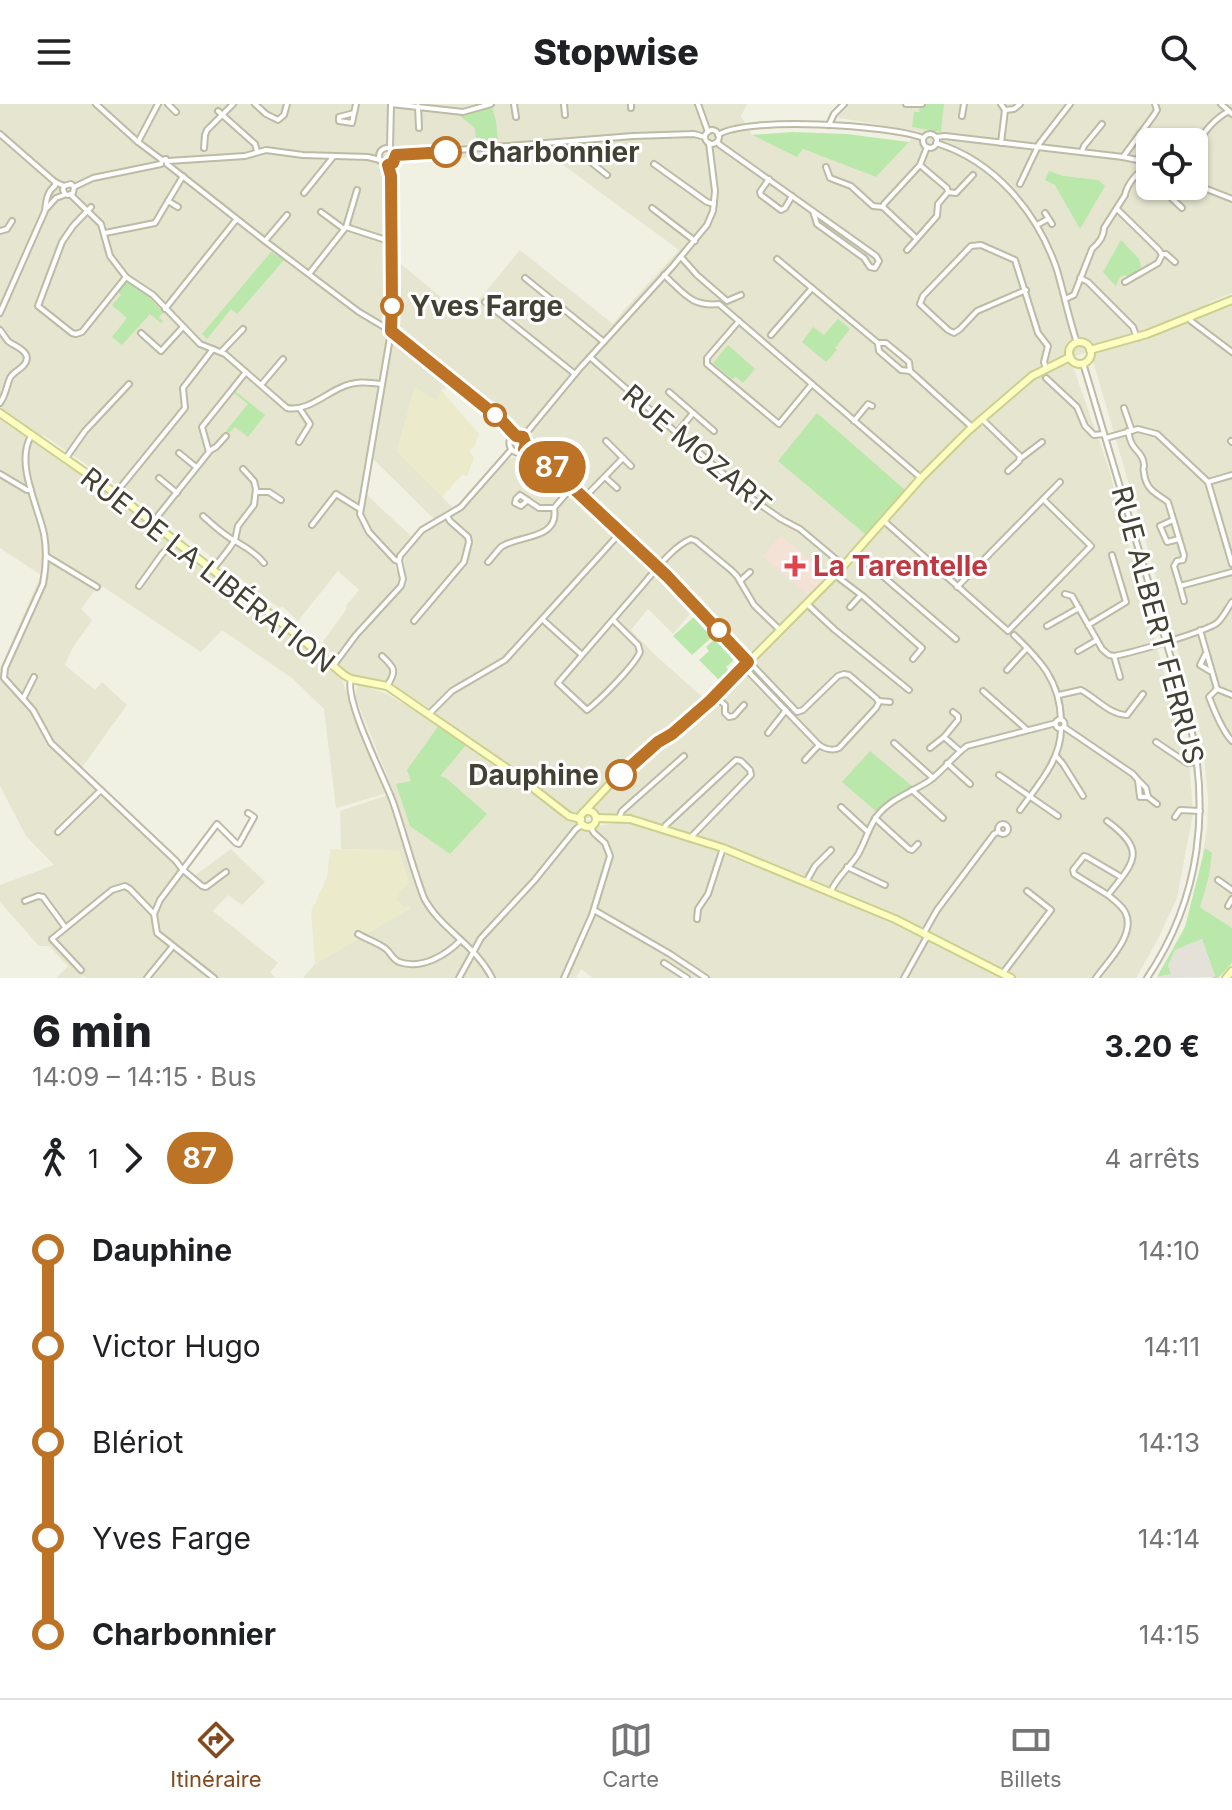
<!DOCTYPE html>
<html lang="fr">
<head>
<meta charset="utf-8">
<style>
  body { margin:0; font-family:Inter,sans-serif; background:#f6f6f6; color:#202124; height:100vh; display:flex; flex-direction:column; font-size:30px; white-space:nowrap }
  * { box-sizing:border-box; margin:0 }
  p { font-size:26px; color:#757577 }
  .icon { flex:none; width:44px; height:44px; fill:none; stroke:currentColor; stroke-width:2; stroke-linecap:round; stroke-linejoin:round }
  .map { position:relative; height:874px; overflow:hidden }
  .details { display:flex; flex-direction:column; background:#fff; flex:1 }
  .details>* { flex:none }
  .badge { padding:0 16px; border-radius:26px; font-size:28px; line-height:52px }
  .controls { position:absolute; left:1136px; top:24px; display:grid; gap:16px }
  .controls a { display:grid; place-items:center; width:72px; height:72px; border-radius:12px; background:#fff; box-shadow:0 2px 6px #0004; font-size:40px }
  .map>.badge { position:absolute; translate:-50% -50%; box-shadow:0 0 0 4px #fff }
  .legs { display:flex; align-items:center; gap:12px; height:88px; padding:0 32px; font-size:26px }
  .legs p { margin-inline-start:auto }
  .headline { display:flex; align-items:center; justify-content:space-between; height:136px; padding:0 32px }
  h1 { font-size:44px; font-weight:800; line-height:60px }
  ul { padding:0 32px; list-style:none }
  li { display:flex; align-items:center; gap:28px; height:96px; font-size:30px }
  li i { display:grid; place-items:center; width:12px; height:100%; margin:0 10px; background:currentColor }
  li i::after { content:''; width:20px; height:20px; margin:-10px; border:6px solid; border-radius:50%; background:#fff }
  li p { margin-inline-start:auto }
  li:first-child i { background:linear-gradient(#0000 50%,currentColor 0) }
  li:last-child i { background:linear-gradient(currentColor 50%,#0000 0) }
  header { display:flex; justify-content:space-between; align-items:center; height:104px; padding:0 32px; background:#fff; font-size:36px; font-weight:800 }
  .tabs { display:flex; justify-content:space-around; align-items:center; height:112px; border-top:2px solid #e0e0e0; background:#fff; font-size:22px; color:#757577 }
  .tabs a { display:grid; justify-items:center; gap:4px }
  .tabs .active { color:#83481b }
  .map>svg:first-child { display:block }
  .residential { fill:#e6e5d0; fill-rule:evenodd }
  .industrial { fill:#e3e1d8 }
  .education { fill:#ebebcc }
  .medical { fill:#f3e2d5 }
  .green { fill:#bae7aa }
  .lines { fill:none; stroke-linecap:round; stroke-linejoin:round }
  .street-casing { stroke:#bdbba5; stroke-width:8 }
  .secondary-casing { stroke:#cdcf8f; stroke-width:10 }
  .street { stroke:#fff; stroke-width:4 }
  .secondary { stroke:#fcffbf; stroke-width:6 }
  .line-1-casing { stroke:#fff; stroke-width:18 }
  .line-1 { stroke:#bc7326; stroke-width:12 }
  .stop-1-dot { fill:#fff; stroke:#bc7326; stroke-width:4 }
  .health-dot { fill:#e0444e; stroke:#fff; stroke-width:3 }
  .labels { text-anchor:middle; stroke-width:6; stroke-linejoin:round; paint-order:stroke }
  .stop-label { font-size:28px; font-weight:bold; fill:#434133; stroke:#fff; text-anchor:start }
  .street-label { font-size:28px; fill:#434133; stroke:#fff }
  .health-label { font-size:28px; font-weight:bold; fill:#be3a42; stroke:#fff; text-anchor:start }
</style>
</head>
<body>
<header><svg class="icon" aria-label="menu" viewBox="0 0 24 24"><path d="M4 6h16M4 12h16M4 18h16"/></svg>Stopwise<svg class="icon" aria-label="search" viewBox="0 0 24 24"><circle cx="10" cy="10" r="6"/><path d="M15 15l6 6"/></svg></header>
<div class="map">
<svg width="1232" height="874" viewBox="0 0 1232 874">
  <rect width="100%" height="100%" fill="#f1f1e3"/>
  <!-- residential -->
  <g class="residential">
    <path d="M0 0H747L741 12 752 31 797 52 803 45 876 73 919 27 839 14 837 11 847 0H1232V189L1210 198 1195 209 1205 212 1232 202V824L1193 798 1200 767 1207 725 1208 694 1204 652 1198 617 1090 247 1070 254 1109 365 1143 497 1189 654 1193 710 1177 794 1157 837 1136 874H1012L967 850 806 778 797 770 723 744 619 714H572L456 628 426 602 392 581 352 571 337 561 354 538 407 478 403 454 425 428 464 406 507 355 525 352 540 358 672 482 694 505 673 530 648 505 631 526 654 550 708 598 748 558 749 553 665 466 583 389 532 339 521 326 516 324 458 277 442 286 437 297 415 284 397 347 452 403 434 415 372 354 366 390 412 433 394 460 400 476 394 487 336 553 322 539 347 504 346 502 359 486 338 467 298 517 282 502 279 504 118 382 43 331 40 334 0 304ZM1150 38H1194V82H1150ZM544 47 679 146 624 206 613 220 520 146 465 213 396 156 394 67 401 59Z"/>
    <polygon points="0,315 122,397 331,565 342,576 360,626 387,689 336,704 324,605 292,574 222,526 201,548 102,482 96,485 81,505 92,516 72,545 65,561 95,586 102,578 127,601 78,669 177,762 194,772 231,745 265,778 242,801 228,791 213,807 278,859 270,868 276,874 86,874 83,872 80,874 56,874 68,862 49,842 39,842 0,798 0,781 54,761 26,732 0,682 0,565 41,471 0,444"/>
    <polygon points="358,580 387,590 439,621 529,687 584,724 624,718 652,725 726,749 841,794 1002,874 593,874 581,865 576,874 303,874 315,860 410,804 408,802 405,805 396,796 399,747 341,745 340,707 394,689 355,592"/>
  </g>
  <!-- industrial -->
  <polygon class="industrial" points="1202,835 1215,873 1156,874 1171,870 1168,862 1175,846"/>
  <!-- education -->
  <g class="education">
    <polygon points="415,283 437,297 441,286 479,330 475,341 469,347 474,354 467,372 462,371 442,393 397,347"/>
    <polygon points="330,745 399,747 409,779 400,788 397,796 405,805 408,802 410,804 315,860 311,808 327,773"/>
  </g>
  <!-- medical -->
  <polygon class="medical" points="781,431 828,472 808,491 762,452"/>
  <!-- green -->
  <g class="green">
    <polygon points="926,0 944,0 941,28 912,23 914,8 920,8 919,5"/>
    <polygon points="492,3 496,17 498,36 476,38 475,24 460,12"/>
    <polygon points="792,28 847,30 909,38 876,73 803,45 797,53 752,31"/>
    <polygon points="1049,67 1063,72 1098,76 1105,82 1080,125 1055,81 1045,76"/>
    <polygon points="1121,136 1139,155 1142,166 1131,173 1124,171 1119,174 1116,182 1103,168"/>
    <polygon points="271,148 284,156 237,210 231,205 207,235 202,230"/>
    <path d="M127 178C142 182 152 196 163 209L159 213 163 217 161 219 150 210 122 241 112 233 127 214 112 201 121 191 118 188Z"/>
    <polygon points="838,215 850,225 835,244 837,246 826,258 802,238 813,223 824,231"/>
    <polygon points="728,241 755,265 743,279 736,273 732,275 713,259"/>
    <polygon points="235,287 265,311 248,333 235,323 229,329 226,327 248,300 234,289"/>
    <polygon points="817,309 905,386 865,430 778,357"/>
    <polygon points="694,513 712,533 692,551 673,532"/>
    <polygon points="716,534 736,554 726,563 729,567 719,576 699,556 709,547 706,543"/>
    <polygon points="439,621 466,641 440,672 446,674 487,710 450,750 410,722 396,680 411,677 407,666"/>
    <polygon points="870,647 912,682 887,698 877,708 842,678"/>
    <polygon points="1205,744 1212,749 1209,772 1200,803 1232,824 1232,859 1218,874 1212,874 1215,872 1202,835 1175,846 1168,862 1171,870 1157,873 1185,823"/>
  </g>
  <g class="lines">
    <!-- street casing -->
    <g class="street-casing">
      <g id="street">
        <polyline points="96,0 138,38 162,56"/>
        <polyline points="168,0 176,8"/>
        <polyline points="255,0 266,10 278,16 284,11 287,0"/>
        <polyline points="391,0 463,8 491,0"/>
        <polyline points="514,0 516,13"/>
        <polyline points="564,0 565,11"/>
        <polyline points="631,0 631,4"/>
        <polyline points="698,0 708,28"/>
        <polyline points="906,0 922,0"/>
        <polyline points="1221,0 1229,7"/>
        <polyline points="418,2 419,24"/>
        <polyline points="1005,6 1014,5 1020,0"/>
        <polyline points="218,7 255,40 257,47"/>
        <polyline points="354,9 339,13 339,17 352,19 356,0"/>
        <polyline points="962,12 964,0"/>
        <polyline points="829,21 834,10 844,0"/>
        <circle cx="712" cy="33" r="7"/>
        <polyline points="0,30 55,78 64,82 71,80 74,83 73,89 68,91 65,90 63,86 64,82"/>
        <circle cx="930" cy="37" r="7"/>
        <path d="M718 31C746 12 891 21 923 34"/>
        <polyline points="936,33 945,32 1123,53 1147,58 1150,62"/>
        <polyline points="576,37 577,47 607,71"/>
        <polyline points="138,38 158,0"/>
        <polyline points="717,38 720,41 876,152 879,157 875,164 870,163 864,154 817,120 813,107"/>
        <path d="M936 39C995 57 1038 109 1057 166 1064 190 1069 215 1077 239"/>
        <polyline points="1001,39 1005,6 1001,0"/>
        <circle cx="387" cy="52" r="8"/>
        <polyline points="204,44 205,31 207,26 233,0"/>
        <polyline points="390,44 391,0"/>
        <path d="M1194 46C1202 30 1214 15 1229 7L1232 10"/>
        <polyline points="1082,47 1084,42 1102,20"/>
        <polyline points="396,51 633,32 694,30 705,33"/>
        <polyline points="1123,53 1154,11 1157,6 1155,0"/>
        <polyline points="168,57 245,52 266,46 303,51 368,53 380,56"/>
        <polyline points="654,60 707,98 714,100"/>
        <polyline points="388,61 391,72 392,222 360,410 369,428 395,456 399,457"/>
        <polyline points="826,63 830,74 851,82 873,102 883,103"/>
        <polyline points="769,75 760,88 761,91 781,106 785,104 792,92"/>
        <polyline points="1020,80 1039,40 1070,0"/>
        <polyline points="1194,80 1232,95"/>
        <polyline points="1163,82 1163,86 1182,104"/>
        <path d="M74 83 93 74 161 60 162 56 166 55 167 60 265 137 359 208 391 227 500 315 516 332 523 333 526 341 524 345 518 349C511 347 508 342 510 335L516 332"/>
        <polyline points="948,88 956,89 973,71"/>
        <polyline points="304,89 333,53"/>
        <path d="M71 91 101 120 110 152 126 173 153 191 200 240 225 250 287 304C306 308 325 290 342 283 355 277 367 278 381 280"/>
        <polyline points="168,97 178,103"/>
        <polyline points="91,103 73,122 62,138 38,202 72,229 76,230 82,228 126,173"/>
        <polyline points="652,104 695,137"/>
        <polyline points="46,105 56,94 64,91"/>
        <polyline points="1117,105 1159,146 1162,151 1158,159 1125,178"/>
        <polyline points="321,108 344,125"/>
        <polyline points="1045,109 1052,120"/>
        <polyline points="1037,121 1048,115"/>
        <polyline points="346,123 357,86"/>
        <polyline points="0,127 7,125 12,117"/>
        <polyline points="105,129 155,119 183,72"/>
        <polyline points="916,134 883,103 884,100 920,61 927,43"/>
        <polyline points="265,137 287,111"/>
        <polyline points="907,146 937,112 938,100 948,88 947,84 920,61"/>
        <polyline points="1162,150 1166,150 1175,158"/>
        <polyline points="681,153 697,171 727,197 741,191"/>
        <polyline points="777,155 878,239 886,239 909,258 910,267 973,324"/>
        <polyline points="309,170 346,123 392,138"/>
        <path d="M664 171C684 189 691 203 719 200L921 374"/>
        <polyline points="525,174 604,238"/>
        <polyline points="1080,174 1088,178 1133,223 1137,234"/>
        <polyline points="1026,186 977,207 960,225 954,229 948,226 920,200 923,192 971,142 981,141 1015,156 1038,229 1048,242 1044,258 1046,264"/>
        <path d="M1065 195 1074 191 1092 145C1098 140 1104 132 1104 124L1125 91C1127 80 1139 65 1150 62"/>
        <polyline points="485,198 575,270"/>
        <polyline points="165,205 236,116"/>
        <path d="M0 209 45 107C46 98 47 87 55 82V78"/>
        <polyline points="1190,213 1191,217 1232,248"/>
        <polyline points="739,217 707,254 707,260 779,320 812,280"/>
        <path d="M0 226C1 227 7 236 8 237 15 243 34 248 24 261 20 266 13 268 10 274 6 283 6 291 0 299"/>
        <polyline points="141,229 161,247 183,223"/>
        <polyline points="771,231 812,184"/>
        <polyline points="878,240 879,247 901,266 910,267"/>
        <polyline points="221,248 243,225"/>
        <polyline points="590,253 751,394 781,415 800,425 844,462"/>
        <path d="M1083 259 1188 611C1211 703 1201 794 1147 874"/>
        <polyline points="1046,274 1077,303 1085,322 1094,331 1104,330"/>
        <polyline points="261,281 283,255"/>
        <polyline points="669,288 714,327"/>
        <polyline points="1124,304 1132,327"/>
        <polyline points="983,316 1020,352 1019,357 1008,367"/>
        <polyline points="854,317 868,300 872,302"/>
        <path d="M1128 327C1129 332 1130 336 1132 340 1135 346 1141 349 1143 356 1146 367 1142 359 1144 369 1146 387 1158 390 1168 398L1184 451 1183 456 1177 457 1174 462 1180 482 1232 468"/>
        <polyline points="677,329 693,309"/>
        <path d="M31 332C15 359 38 402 44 430 47 446 46 464 43 480L5 564 4 574 33 606 51 639 176 757 182 765 202 782 206 783 226 768"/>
        <polyline points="523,333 580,264 673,162 707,121 713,107 715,87 709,39"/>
        <polyline points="1106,334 1138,325 1157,330 1208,378 1232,460"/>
        <polyline points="606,337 631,362"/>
        <polyline points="1231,337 1232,338"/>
        <polyline points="299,338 310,320 300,305"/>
        <path d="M524 345 540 353 667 472 797 608 803 606 838 572 844 570 849 571 876 594 879 598 876 604 839 644C833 647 825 645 819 641L743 562"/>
        <polyline points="209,347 216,343 226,332"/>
        <polyline points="179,349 196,363"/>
        <polyline points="66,354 85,327 129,280"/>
        <polyline points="1021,354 1042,338"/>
        <polyline points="0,370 27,386 31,386"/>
        <polyline points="605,373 617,384"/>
        <polyline points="159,374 177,389"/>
        <polyline points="1208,378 1232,371"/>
        <polyline points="256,388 269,388 281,396"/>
        <polyline points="115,390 185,304 183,284 213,245"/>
        <polyline points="584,394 623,354"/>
        <polyline points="554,404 572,383"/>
        <path d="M203 412C211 419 220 428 230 434 242 441 255 448 264 459"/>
        <polyline points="1173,416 1160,422 1167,438 1179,435"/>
        <polyline points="884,417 1008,527 1091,442 1043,395"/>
        <polyline points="153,418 209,348 202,323 246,268"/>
        <polyline points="312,421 336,390 360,405"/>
        <polyline points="856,449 956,535"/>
        <polyline points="46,452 97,483"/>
        <path d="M488 458C492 454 497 447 501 443 518 431 560 436 554 404H539L520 391 516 395 515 399 521 402 528 396"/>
        <polyline points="213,465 228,446 235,436 238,422 254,401 256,385 254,377 243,365"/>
        <polyline points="732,467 737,472 754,501 780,526"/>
        <polyline points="835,471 864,493 922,544 913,555"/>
        <polyline points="740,477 750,468"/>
        <polyline points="139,482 162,450 175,437"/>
        <polyline points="1180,482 1184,497"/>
        <polyline points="957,483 1060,378"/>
        <path d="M1065 490 1072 492 1102 545 1109 551 1114 552C1131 549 1205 528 1217 519 1223 514 1227 505 1232 498"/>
        <polyline points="807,500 835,526 909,586"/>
        <polyline points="850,503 861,491"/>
        <polyline points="542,515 582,551"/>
        <path d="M613 516 638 541 640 548C634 562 600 596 587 606L558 579C586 547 613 515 641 483 654 468 673 442 691 435L696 437 731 466"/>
        <polyline points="414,517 464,458 469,438 468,433 450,417 447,412"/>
        <polyline points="1088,521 1126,498 1112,451"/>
        <polyline points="1047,522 1079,504"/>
        <polyline points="1200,526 1217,585"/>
        <path d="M1014 531C1041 557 1060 577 1061 616"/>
        <polyline points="1078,547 1097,536"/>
        <polyline points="1205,551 1200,561 1210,567"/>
        <path d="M382 552C395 564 397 567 387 582"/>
        <polyline points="1114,552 1120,573"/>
        <polyline points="333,562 356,531 401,482 403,475 399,457 400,452 422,426 461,403 511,346"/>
        <polyline points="1007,566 1027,544"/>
        <path d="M351 575C344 596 384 673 393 698 404 730 412 762 424 794 441 826 475 840 492 874"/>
        <path d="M1217 585 1209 593C1215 608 1222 626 1232 637"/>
        <polyline points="1217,585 1232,591"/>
        <polyline points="983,587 1026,625"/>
        <path d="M1059 591 1081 586C1096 594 1110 611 1127 611L1143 590"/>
        <polyline points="715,592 725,601 725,609 729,613 734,612 744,601"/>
        <polyline points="23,595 34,573"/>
        <polyline points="879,597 890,598"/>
        <polyline points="429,610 452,587 505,556 620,429"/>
        <circle cx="1060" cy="620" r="4.5"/>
        <polyline points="1064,623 1133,670 1138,676 1140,693 1148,693 1157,700"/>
        <polyline points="768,629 786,606"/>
        <polyline points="944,633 960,647"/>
        <polyline points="1156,638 1187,659 1197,658"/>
        <polyline points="894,639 933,674"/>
        <polyline points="930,644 944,633 958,616 958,612 953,608"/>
        <polyline points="1056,652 1063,660 1083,692"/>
        <polyline points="805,656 819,641"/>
        <polyline points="947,659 970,680"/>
        <polyline points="999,671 1058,712"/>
        <polyline points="1138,676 1146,684 1148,693"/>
        <polyline points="912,686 943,714"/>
        <polyline points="841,703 868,728"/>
        <path d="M1020 706C1037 682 1061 656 1061 625"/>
        <polyline points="1175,713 1180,706 1200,707"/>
        <polyline points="619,714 622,707 684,652"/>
        <polyline points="875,714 909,745 912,746 918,740"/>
        <circle cx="1003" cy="725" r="5"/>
        <polyline points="664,725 666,721 736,656 741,657 750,666 751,671 691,733"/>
        <polyline points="58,728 101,686"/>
        <polyline points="847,763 885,781"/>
        <polyline points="1218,776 1232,786"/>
        <polyline points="806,778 815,762 831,746"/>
        <path d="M831 787C838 772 848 765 857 752 865 739 868 724 877 712 890 695 912 688 929 677 943 667 953 652 967 642L1056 619"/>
        <polyline points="1108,791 1074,770 1073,766 1084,752 1087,753 1121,773"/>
        <polyline points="25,797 38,792 43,793 65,823"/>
        <polyline points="1228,802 1232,795"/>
        <polyline points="594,806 670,850 706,874"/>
        <polyline points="697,815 698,805 708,790 723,744"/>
        <polyline points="924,829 937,806 994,730 998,728"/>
        <path d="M358 830C366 835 379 839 386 845 391 849 392 855 399 858 422 866 446 851 461 836"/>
        <polyline points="664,859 687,874"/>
        <polyline points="81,866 52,835 112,786 125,782 130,785 154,810"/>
        <polyline points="1003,869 1051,806 1027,787"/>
        <polyline points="147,874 173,842"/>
        <polyline points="214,874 157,829 154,810 160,796 217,720 236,739 239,740 254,713 248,709"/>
        <polyline points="459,874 481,834 534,777 576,725 583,720"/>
        <polyline points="564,874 592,811 610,752 605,739 594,729 590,722"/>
        <polyline points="904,874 928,831"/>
        <path d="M1096 874C1107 858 1135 832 1126 810 1123 802 1115 797 1108 791 1135 757 1147 747 1107 717"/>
      </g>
    </g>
    <!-- secondary casing -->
    <g class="secondary-casing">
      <g id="secondary">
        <circle cx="1080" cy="249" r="11"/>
        <polyline points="1090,246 1147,230 1232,196"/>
        <polyline points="0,309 122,394 175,437 286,522 344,571 351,575 387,582 511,667 569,712 581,715"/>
        <circle cx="588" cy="715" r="8"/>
        <polyline points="583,709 608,682 658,638 672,630 710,597 838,468 921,374 968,327 1032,272 1070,253"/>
        <polyline points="596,714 630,715 723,744 895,815 1011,874"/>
        <polyline points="1226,874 1232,867"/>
      </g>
    </g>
    <!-- street -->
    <use href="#street" class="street"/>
    <!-- secondary -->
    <use href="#secondary" class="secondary"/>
  </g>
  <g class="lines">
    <!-- line-1 casing -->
    <g class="line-1-casing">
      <polyline id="line-1" points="446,48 396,51 393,59 388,61 391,72 392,199 391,227 500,315 516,332 523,333 526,341 524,345 540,353 667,472 748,558 710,597 672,630 658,638 621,671"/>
    </g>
    <!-- line-1 -->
    <use href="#line-1" class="line-1"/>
  </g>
  <!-- markers -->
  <g class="stop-1-dot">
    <circle cx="446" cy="48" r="14"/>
    <circle cx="392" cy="202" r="10"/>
    <circle cx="495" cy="311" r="10"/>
    <circle cx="719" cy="526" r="10"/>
    <circle cx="621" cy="671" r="14"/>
  </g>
  <path class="health-dot" d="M791 450h8v8h8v8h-8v8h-8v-8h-8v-8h8z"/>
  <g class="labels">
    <!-- stop labels -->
    <g class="stop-label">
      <text x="468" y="58">Charbonnier</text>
      <text x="410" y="212">Yves Farge</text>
      <text x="599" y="681" text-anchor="end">Dauphine</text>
    </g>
    <!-- street labels -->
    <g class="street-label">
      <text transform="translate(697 345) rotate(40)" y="10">RUE MOZART</text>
      <text transform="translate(208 466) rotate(38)" y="10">RUE DE LA LIBÉRATION</text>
      <text transform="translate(1158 521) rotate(75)" y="10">RUE ALBERT FERRUS</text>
    </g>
    <!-- health labels -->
    <g class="health-label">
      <text x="813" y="472">La Tarentelle</text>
    </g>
  </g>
</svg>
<div class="controls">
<a><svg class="icon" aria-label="locate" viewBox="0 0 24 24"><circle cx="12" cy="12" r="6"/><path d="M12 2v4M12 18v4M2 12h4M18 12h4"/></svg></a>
</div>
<b class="badge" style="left:552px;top:363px;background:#bc7326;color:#fff">87</b>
</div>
<section class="details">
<div class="headline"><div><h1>6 min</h1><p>14:09 – 14:15 · Bus</p></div><b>3.20 €</b></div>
<div class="legs"><svg class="icon" aria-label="walk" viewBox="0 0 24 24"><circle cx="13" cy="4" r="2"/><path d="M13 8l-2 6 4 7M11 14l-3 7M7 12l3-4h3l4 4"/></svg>1<svg class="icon" aria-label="forward" viewBox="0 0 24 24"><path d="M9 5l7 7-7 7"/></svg><b class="badge" style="background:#bc7326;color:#fff">87</b><p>4 arrêts</p></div>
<ul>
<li><i style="color:#bc7326"></i><b>Dauphine</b><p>14:10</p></li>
<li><i style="color:#bc7326"></i><span>Victor Hugo</span><p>14:11</p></li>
<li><i style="color:#bc7326"></i><span>Blériot</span><p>14:13</p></li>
<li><i style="color:#bc7326"></i><span>Yves Farge</span><p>14:14</p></li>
<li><i style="color:#bc7326"></i><b>Charbonnier</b><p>14:15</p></li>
</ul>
</section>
<nav class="tabs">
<a class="active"><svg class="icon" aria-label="directions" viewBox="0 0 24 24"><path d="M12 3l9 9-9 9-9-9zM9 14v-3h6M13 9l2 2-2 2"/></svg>Itinéraire</a>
<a><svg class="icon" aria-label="map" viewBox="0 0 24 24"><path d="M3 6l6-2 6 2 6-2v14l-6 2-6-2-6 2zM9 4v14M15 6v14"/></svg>Carte</a>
<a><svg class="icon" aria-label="tickets" viewBox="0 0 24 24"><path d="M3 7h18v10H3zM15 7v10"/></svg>Billets</a>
</nav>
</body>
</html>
